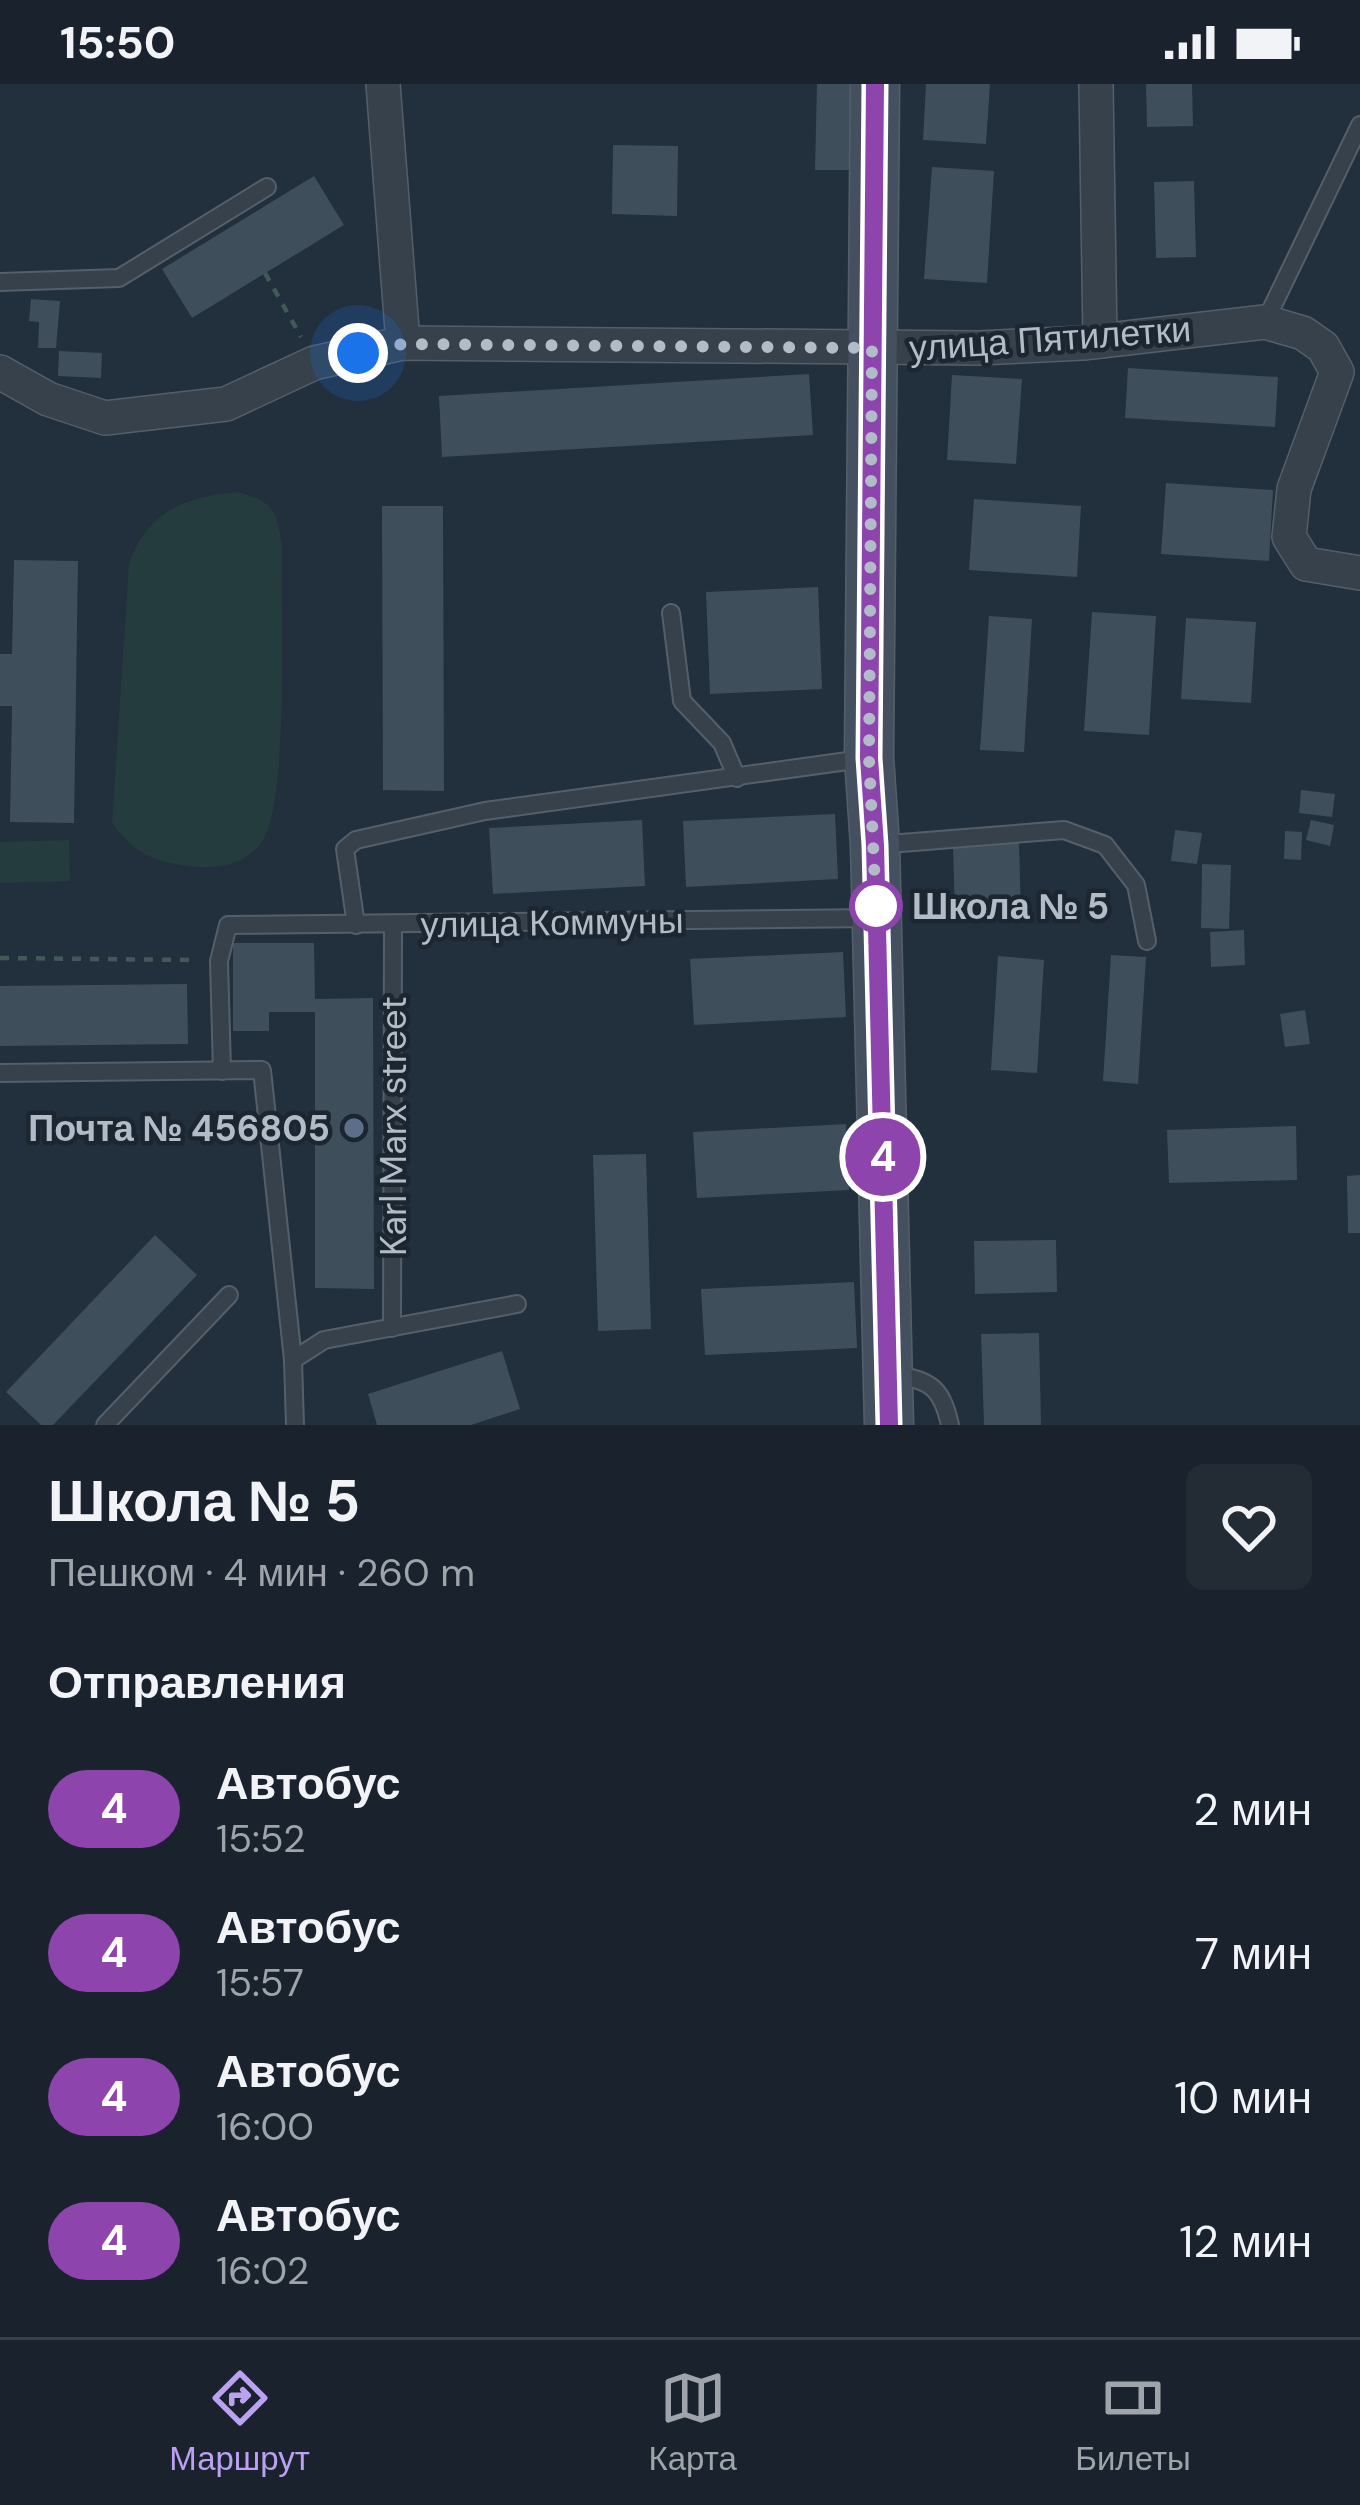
<!DOCTYPE html>
<html lang="ru">
<head>
<meta charset="utf-8">
<style>
  body { margin:0; font-family:"DM Sans",sans-serif; background:#232b35; color:#f1f3f6; height:100vh; display:flex; flex-direction:column; font-size:45px; white-space:nowrap }
  * { box-sizing:border-box; margin:0 }
  p { font-size:39px; color:#9fa4aa }
  .icon { flex:none; width:66px; height:66px; fill:none; stroke:currentColor; stroke-width:2; stroke-linecap:round; stroke-linejoin:round }
  .map { position:relative; height:1341px; overflow:hidden }
  .side { display:flex; flex-direction:column; background:#1a232d; flex:1 }
  .side>* { flex:none }
  .badge { padding:0 24px; border-radius:39px; font-size:42px; line-height:78px }
  .you { position:absolute; width:60px; height:60px; margin:-30px; border:9px solid #fff; border-radius:50%; background:#1a73e8; box-shadow:0 0 0 18px #1a73e833 }
  .map>.badge { position:absolute; translate:-50% -50%; box-shadow:0 0 0 6px #fff }
  h2 { padding:0 48px; font-size:45px; line-height:108px }
  .round { display:grid; place-items:center; flex:none; width:126px; height:126px; border-radius:18px; background:#232b35 }
  .overview { display:flex; align-items:center; justify-content:space-between; height:204px; padding:0 48px }
  h1 { font-size:57px; font-weight:700; line-height:90px }
  ul { padding:0; list-style:none }
  li { display:flex; align-items:center; gap:36px; height:144px; padding:0 48px }
  li div { flex:1 }
  li b { display:block; font-size:45px }
  li em { font-style:normal }
  li .badge { min-width:132px; font-weight:700; text-align:center }
  .status { display:flex; justify-content:space-between; align-items:center; height:84px; padding:0 60px; background:#1a232d; direction:ltr }
  .status svg { height:33px; fill:currentColor }
  .tabs { display:flex; justify-content:space-around; align-items:center; height:168px; border-top:3px solid #384049; background:#1a232d; font-size:33px; color:#9fa4aa }
  .tabs a { display:grid; justify-items:center; gap:6px }
  .tabs .current { color:#bca0f2 }
  .map>svg:first-child { display:block }
  .green { fill:#243c3d }
  .building { fill:#3e4e5b }
  .lines { fill:none; stroke-linecap:round; stroke-linejoin:round }
  .lane-casing { stroke:#545f6a; stroke-width:20 }
  .street-casing { stroke:#545f6a; stroke-width:36 }
  .secondary-casing { stroke:#545f6a; stroke-width:51 }
  .path { stroke:#42595a; stroke-width:4.5; stroke-dasharray:9 9; stroke-linecap:butt }
  .lane { stroke:#36414c; stroke-width:16 }
  .street { stroke:#36414c; stroke-width:33 }
  .secondary { stroke:#44505f; stroke-width:48 }
  .line-casing { stroke:#fff; stroke-width:27 }
  .line { stroke:#8e44ad; stroke-width:18 }
  .walk { stroke:#b2bcc8; stroke-width:12; stroke-dasharray:0 21.6 }
  .stop-dot { fill:#fff; stroke:#8e44ad; stroke-width:6 }
  .service-dot { fill:#5c6f8a; stroke:#1b2631; stroke-width:4.5 }
  .labels { text-anchor:middle; stroke-width:9; stroke-linejoin:round; paint-order:stroke }
  .street-label { font-size:36px; fill:#b2bcc8; stroke:#1b2631 }
  .stop-label { font-size:36px; font-weight:bold; fill:#b2bcc8; stroke:#1b2631; text-anchor:start }
  .poi-label { font-size:36px; font-weight:bold; fill:#b2bcc8; stroke:#1b2631; text-anchor:end }
</style>
</head>
<body>
<div class="status"><b>15:50</b><svg viewBox="0 0 49 12"><path d="M0 12V9h3v3zM5 12V6h3v6zM10 12V3h3v9zM15 12V0h3v12zM26 1h20v11H26zM47 4h2v5h-2z"/></svg></div>
<div class="map">
<svg width="1360" height="1341" viewBox="0 0 1360 1341">
  <rect width="100%" height="100%" fill="#222f3c"/>
  <!-- green -->
  <g class="green">
    <path d="M238 408C275 419 276 425 282 462 281 520 289 715 263 756 249 778 222 785 198 783 158 779 137 773 112 739L129 480C148 426 185 413 238 408Z"/>
    <polygon points="69,756 70,797 0,799 0,758"/>
  </g>
  <!-- building -->
  <g class="building">
    <polygon points="817,0 856,0 855,86 815,86"/>
    <polygon points="926,0 990,0 986,60 923,56"/>
    <polygon points="1146,0 1192,0 1193,42 1147,43"/>
    <polygon points="613,61 678,62 677,132 612,130"/>
    <polygon points="932,83 994,87 987,199 924,195"/>
    <polygon points="314,92 344,141 192,234 162,185"/>
    <polygon points="1194,97 1196,173 1156,174 1154,98"/>
    <polygon points="31,215 60,217 56,264 38,264 39,238 29,237"/>
    <polygon points="59,267 102,269 101,294 58,292"/>
    <polygon points="1128,284 1278,293 1275,343 1125,334"/>
    <polygon points="809,290 813,351 442,373 439,312"/>
    <polygon points="952,291 1022,295 1016,380 947,376"/>
    <polygon points="1166,399 1273,406 1269,477 1161,470"/>
    <polygon points="974,415 1081,422 1077,493 969,486"/>
    <polygon points="382,422 443,422 444,707 383,706"/>
    <polygon points="14,476 78,477 74,739 10,738 12,622 0,622 0,570 12,570"/>
    <polygon points="818,503 822,605 710,610 706,508"/>
    <polygon points="1092,528 1156,532 1149,651 1084,647"/>
    <polygon points="989,532 1032,535 1024,668 980,666"/>
    <polygon points="1186,534 1256,538 1251,619 1181,615"/>
    <polygon points="1301,706 1335,710 1332,733 1299,729"/>
    <polygon points="835,730 838,795 686,803 683,737"/>
    <polygon points="642,736 645,802 493,810 489,744"/>
    <polygon points="1311,736 1334,741 1330,762 1306,756"/>
    <polygon points="1175,746 1202,749 1197,780 1171,777"/>
    <polygon points="1285,747 1302,748 1301,776 1284,775"/>
    <polygon points="1019,758 1021,830 955,833 953,761"/>
    <polygon points="1202,780 1231,781 1229,845 1201,844"/>
    <polygon points="1244,846 1245,881 1211,883 1210,848"/>
    <polygon points="233,859 314,859 315,915 373,914 374,1205 315,1204 315,928 269,928 269,947 233,947"/>
    <polygon points="843,868 846,933 694,941 690,875"/>
    <polygon points="1111,871 1146,873 1138,1000 1103,997"/>
    <polygon points="998,872 1044,876 1037,989 991,986"/>
    <polygon points="187,900 188,960 0,962 0,902"/>
    <polygon points="1305,926 1310,960 1285,963 1280,930"/>
    <polygon points="846,1040 849,1106 697,1114 693,1048"/>
    <polygon points="1296,1042 1297,1096 1169,1099 1167,1046"/>
    <polygon points="646,1070 651,1245 598,1247 593,1071"/>
    <polygon points="1360,1091 1360,1149 1348,1149 1347,1092"/>
    <polygon points="155,1151 197,1191 53,1341 41,1341 6,1308"/>
    <polygon points="1056,1156 1057,1208 975,1210 974,1157"/>
    <polygon points="854,1198 857,1264 705,1271 701,1205"/>
    <polygon points="1039,1249 1041,1341 984,1341 981,1250"/>
    <polygon points="502,1267 520,1325 471,1341 377,1341 368,1310"/>
  </g>
  <g class="lines">
    <!-- lane casing -->
    <g class="lane-casing">
      <g id="lane">
        <polyline points="0,198 119,194 267,103"/>
        <polyline points="1265,238 1360,41"/>
        <polyline points="671,529 682,617 722,659 737,694"/>
        <polyline points="876,761 1064,746 1105,761 1136,801 1147,857"/>
        <polyline points="356,841 345,765 356,756 485,727 862,675"/>
        <polyline points="222,987 219,877 228,841 875,834"/>
        <polyline points="0,989 262,986 293,1276 295,1341"/>
        <polyline points="392,1244 393,840"/>
        <polyline points="293,1276 324,1256 517,1220"/>
        <path d="M889 1290C928 1296 941 1300 950 1341"/>
        <polyline points="105,1341 229,1211"/>
      </g>
    </g>
    <!-- street casing -->
    <g class="street-casing">
      <g id="street">
        <polyline points="383,0 403,259"/>
        <polyline points="1096,0 1100,257"/>
        <polyline points="0,288 48,315 105,334 226,320 314,279 403,259 979,264 1083,259 1265,238 1303,249 1323,263 1337,288 1294,405 1289,453 1306,480 1360,489"/>
      </g>
    </g>
    <!-- secondary casing -->
    <g class="secondary-casing">
      <polyline id="secondary" points="875,0 869,674 875,761 889,1341"/>
    </g>
    <!-- path -->
    <g class="path">
      <polyline points="265,189 301,253"/>
      <polyline points="0,874 195,876"/>
    </g>
    <!-- lane -->
    <use href="#lane" class="lane"/>
    <!-- street -->
    <use href="#street" class="street"/>
    <!-- secondary -->
    <use href="#secondary" class="secondary"/>
  </g>
  <g class="lines">
    <!-- line casing -->
    <g class="line-casing">
      <polyline id="line" points="875,0 869,674 875,761 889,1341"/>
    </g>
    <!-- line -->
    <use href="#line" class="line"/>
    <!-- walk -->
    <polyline class="walk" points="358,269 403,260 872,264 869,674 876,822"/>
  </g>
  <!-- markers -->
  <circle class="stop-dot" cx="876" cy="822" r="24"/>
  <circle class="service-dot" cx="354" cy="1044" r="12"/>
  <g class="labels">
    <!-- street labels -->
    <g class="street-label">
      <text transform="translate(1050 254) rotate(-4)" y="13">улица Пятилетки</text>
      <text transform="translate(552 838) rotate(-1)" y="13">улица Коммуны</text>
      <text transform="translate(393 1042) rotate(-90)" y="13">Karl Marx street</text>
    </g>
    <!-- stop labels -->
    <g class="stop-label">
      <text x="912" y="835">Школа № 5</text>
    </g>
    <!-- poi labels -->
    <g class="poi-label">
      <text x="330" y="1057">Почта № 456805</text>
    </g>
  </g>
</svg>
<div class="you" style="left:358px;top:269px"></div>
<b class="badge" style="left:883px;top:1073px;background:#8e44ad;color:#fff">4</b>
</div>
<section class="side">
<div class="overview"><div><h1>Школа № 5</h1><p>Пешком · 4 мин · 260 m</p></div><a class="round"><svg class="icon" aria-label="heart" viewBox="0 0 24 24"><path d="M12 20l-8-8c-3-5 5-10 8-4 3-6 11-1 8 4z"/></svg></a></div>
<h2>Отправления</h2>
<ul>
<li><span class="badge" style="background:#8e44ad;color:#fff">4</span><div><b>Автобус</b><p>15:52</p></div><em>2 мин</em></li>
<li><span class="badge" style="background:#8e44ad;color:#fff">4</span><div><b>Автобус</b><p>15:57</p></div><em>7 мин</em></li>
<li><span class="badge" style="background:#8e44ad;color:#fff">4</span><div><b>Автобус</b><p>16:00</p></div><em>10 мин</em></li>
<li><span class="badge" style="background:#8e44ad;color:#fff">4</span><div><b>Автобус</b><p>16:02</p></div><em>12 мин</em></li>
</ul>
</section>
<nav class="tabs">
<a class="current"><svg class="icon" aria-label="directions" viewBox="0 0 24 24"><path d="M12 3l9 9-9 9-9-9zM9 14v-3h6M13 9l2 2-2 2"/></svg>Маршрут</a>
<a><svg class="icon" aria-label="map" viewBox="0 0 24 24"><path d="M3 6l6-2 6 2 6-2v14l-6 2-6-2-6 2zM9 4v14M15 6v14"/></svg>Карта</a>
<a><svg class="icon" aria-label="tickets" viewBox="0 0 24 24"><path d="M3 7h18v10H3zM15 7v10"/></svg>Билеты</a>
</nav>
</body>
</html>
